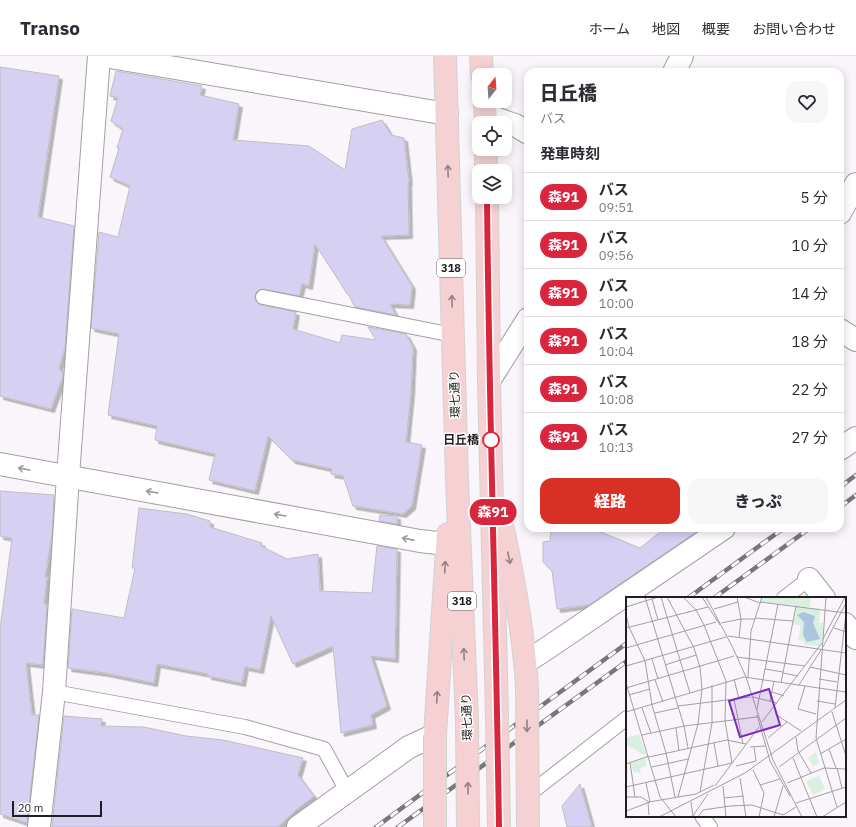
<!DOCTYPE html>
<html lang="ja">
<head>
<meta charset="utf-8">
<style>
  body { margin:0; font-family:"IBM Plex Sans","Noto Sans JP",sans-serif; background:#f7f7f7; color:#2b2b33; height:100vh; display:flex; flex-direction:column; font-size:15px; white-space:nowrap }
  * { box-sizing:border-box; margin:0 }
  p { font-size:13px; color:#7c7c81 }
  .icon { flex:none; width:22px; height:22px; fill:none; stroke:currentColor; stroke-width:2; stroke-linecap:round; stroke-linejoin:round }
  .map { position:relative; flex:1; overflow:hidden }
  .side { position:absolute; left:524px; top:12px; width:320px; height:464px; display:flex; flex-direction:column; background:#fff; border-radius:12px; box-shadow:0 2px 10px #0003 }
  .side>* { flex:none }
  .badge { padding:0 8px; border-radius:13px; font-size:14px; line-height:26px }
  .needle { width:26px; rotate:17deg }
  .tools { position:absolute; left:472px; top:12px; display:grid; gap:8px }
  .tools a { display:grid; place-items:center; width:40px; height:40px; border-radius:8px; background:#fff; box-shadow:0 2px 10px #0003; font-size:20px }
  .scale { position:absolute; left:12px; bottom:10px; width:90px; box-sizing:border-box; padding-left:4px; border:2px solid #1f1e20; border-top:0; font-size:11px; line-height:14px; white-space:nowrap; color:#1f1e20; -webkit-text-stroke:3px #fff; paint-order:stroke }
  .map>.badge { position:absolute; translate:-50% -50%; box-shadow:0 0 0 2px #fff }
  h2 { padding:0 16px; font-size:15px; line-height:36px }
  .round { display:grid; place-items:center; flex:none; width:42px; height:42px; border-radius:12px; background:#f7f7f7 }
  .head { display:flex; align-items:center; justify-content:space-between; height:68px; padding:0 16px }
  h1 { font-size:19px; font-weight:800; line-height:30px }
  .action { display:flex; gap:8px; margin-top:auto; padding:8px 16px }
  .action a { flex:1; height:46px; border-radius:12px; background:#d93025; color:#fff; font-size:16px; font-weight:800; line-height:46px; text-align:center }
  .action a+a { background:#f7f7f7; color:#2b2b33 }
  ul { padding:0; list-style:none }
  li { display:flex; align-items:center; gap:12px; height:48px; padding:0 16px; border-top:1px solid #e1e1e2 }
  li div { flex:1 }
  li b { display:block; font-size:15px }
  li em { font-style:normal }
  li .badge { min-width:44px; font-weight:700; text-align:center }
  header { display:flex; align-items:center; gap:24px; box-sizing:border-box; height:56px; padding:0 20px; background:#fff; border-bottom:1px solid #e1e1e2 }
  header strong { font-size:19px }
  nav { display:flex; gap:22px; margin-inline-start:auto; font-size:14px }
  .map>svg:first-child { display:block }
  .building { fill:#d6d1f3; stroke:#bfbec4; filter:url(#shadow) }
  .lines { fill:none; stroke-linecap:round; stroke-linejoin:round }
  .service-casing { stroke:#a39fa4; stroke-width:16 }
  .minor-casing { stroke:#a39fa4; stroke-width:24 }
  .primary-casing { stroke:#d2d2d2; stroke-width:24 }
  .service { stroke:#fff; stroke-width:14 }
  .minor { stroke:#fff; stroke-width:22 }
  .primary { stroke:#f5d1d4; stroke-width:22 }
  .rail-casing { stroke:#787679; stroke-width:4.5 }
  .rail { stroke:#fff; stroke-width:3; stroke-dasharray:9; stroke-linecap:butt }
  .primary-bridge-casing { stroke:#d2d2d2; stroke-width:24; stroke-linecap:butt }
  .primary-bridge { stroke:#f5d1d4; stroke-width:22 }
  .oneway { stroke:#958083 }
  .oneway2 { stroke:#9a9a9b }
  .line-casing { stroke:#fff; stroke-width:9 }
  .line { stroke:#d7263d; stroke-width:6 }
  .stop-dot { fill:#fff; stroke:#d7263d; stroke-width:2 }
  .labels { text-anchor:middle; stroke-width:3; stroke-linejoin:round; paint-order:stroke }
  .shield { fill:#fff; stroke:#626263; stroke-width:1 }
  .shield-label { font-size:11px; font-weight:bold; fill:#1f1e20 }
  .street-label { font-size:12px; fill:#1f1e20; stroke:#fff }
  .stop-label { font-size:12px; font-weight:bold; fill:#1f1e20; stroke:#fff; text-anchor:end }
  .inset-road { fill:none; stroke:#a29fa3; stroke-width:1 }
  .view { fill:#7b2cbf; fill-opacity:0.15; stroke:#7b2cbf; stroke-width:2 }
  .inset-edge { fill:none; stroke:#1f1e20; stroke-width:2 }
</style>
</head>
<body>
<header>
<strong>Transo</strong>
<nav><a>ホーム</a><a>地図</a><a>概要</a><a>お問い合わせ</a></nav>
</header>
<div class="map">
<svg width="856" height="771" viewBox="0 0 856 771">
  <defs>
    <filter id="shadow"><feDropShadow dx="3.5" dy="3.5" stdDeviation="0" flood-color="#0004"/></filter>
  </defs>
  <rect width="100%" height="100%" fill="#f9f5fa"/>
  <!-- building -->
  <g class="building">
    <polygon points="0,11 59,20 38,161 74,170 65,291 59,312 63,318 63,320 51,353 0,340"/>
    <polygon points="116,15 202,30 200,39 239,48 233,84 309,90 345,114 352,73 382,64 391,79 404,82 409,125 408,127 409,179 381,180 412,230 410,249 390,248 396,259 355,251 350,242 350,240 348,239 315,188 309,230 302,228 299,240 264,233 257,235 255,240 255,244 261,249 296,256 293,273 340,287 342,279 376,284 368,271 406,278 413,291 411,336 406,386 422,389 412,450 403,458 353,450 343,420 331,418 332,413 292,404 268,380 255,435 209,424 215,398 155,384 157,370 108,359 119,278 91,272 99,176 118,181 130,130 110,121 119,92 117,92 123,73 111,65 118,42 110,40"/>
    <polygon points="0,435 54,439 52,479 45,521 47,521 44,548 47,548 43,609 26,607 32,659 39,659 27,767 0,758 0,573 12,482 0,480"/>
    <polygon points="139,452 187,458 210,465 210,471 262,487 261,490 287,503 318,498 320,535 372,537 377,490 397,493 395,603 371,600 387,650 371,659 373,669 341,677 333,590 293,608 271,560 260,614 245,611 242,627 208,620 208,618 157,608 154,627 105,617 68,612 72,553 124,562 135,512 132,512"/>
    <polygon points="380,459 397,460 397,468 379,465"/>
    <polygon points="551,472 591,472 640,492 665,472 702,472 589,549 557,553 552,515 543,506 543,486 550,485"/>
    <polygon points="64,660 102,663 101,670 144,671 186,680 223,684 303,702 298,719 314,740 297,753 278,771 52,771"/>
    <polygon points="580,728 592,771 567,771 562,750"/>
  </g>
  <g class="lines">
    <!-- service casing -->
    <g class="service-casing">
      <g id="service">
        <polyline points="263,241 453,279"/>
        <polyline points="784,542 809,523"/>
        <polyline points="54,636 245,671 324,693 347,735"/>
        <polyline points="528,739 627,662"/>
        <polyline points="702,760 710,771"/>
      </g>
    </g>
    <!-- minor casing -->
    <g class="minor-casing">
      <g id="minor">
        <polyline points="104,0 447,58"/>
        <polyline points="674,16 682,0"/>
        <polyline points="486,59 515,69 528,77"/>
        <polyline points="840,157 856,128"/>
        <polyline points="840,274 856,284"/>
        <polyline points="489,325 528,263"/>
        <polyline points="840,393 856,382"/>
        <polyline points="0,408 420,485 446,488"/>
        <polyline points="809,523 824,542"/>
        <polyline points="845,568 856,582"/>
        <polyline points="526,606 546,593 724,472"/>
        <polyline points="39,771 54,636 68,420 99,0"/>
        <polyline points="298,771 409,691 435,679"/>
      </g>
    </g>
    <!-- primary casing -->
    <g class="primary-casing">
      <g id="primary">
        <polyline points="445,0 457,424 467,665"/>
        <polyline points="481,0 482,19"/>
        <polyline points="485,45 486,67"/>
        <polyline points="486,93 486,115"/>
        <polyline points="487,141 489,325 497,660"/>
        <path d="M503 473C514 525 524 578 527 631"/>
        <polyline points="435,679 448,478"/>
      </g>
    </g>
    <!-- service -->
    <use href="#service" class="service"/>
    <!-- minor -->
    <use href="#minor" class="minor"/>
    <!-- primary -->
    <use href="#primary" class="primary"/>
    <!-- rail casing -->
    <g class="rail-casing">
      <g id="rail">
        <polyline points="840,431 856,419"/>
        <polyline points="840,451 856,439"/>
        <polyline points="688,542 784,472"/>
        <polyline points="714,542 810,472"/>
        <polyline points="376,771 627,587"/>
        <polyline points="398,771 627,605"/>
      </g>
    </g>
    <!-- rail -->
    <use href="#rail" class="rail"/>
    <!-- primary-bridge casing -->
    <g class="primary-bridge-casing">
      <g id="primary-bridge">
        <polyline points="527,631 528,771"/>
        <polyline points="497,660 499,771"/>
        <polyline points="467,665 468,771"/>
        <polyline points="435,679 435,771"/>
      </g>
    </g>
    <!-- primary-bridge -->
    <use href="#primary-bridge" class="primary-bridge"/>
  </g>
  <!-- one-way arrows -->
  <defs><path id="oneway-shaft" d="M-6 0H5M1.5-3L5.5 0L1.5 3" fill="none" stroke-width="1.6" stroke-linecap="round" stroke-linejoin="round"/></defs>
  <g class="oneway">
    <use href="#oneway-shaft" transform="translate(448 115) rotate(-92)"/>
    <use href="#oneway-shaft" transform="translate(452 245) rotate(-92)"/>
    <use href="#oneway-shaft" transform="translate(509 502) rotate(78)"/>
    <use href="#oneway-shaft" transform="translate(445 511) rotate(-87)"/>
    <use href="#oneway-shaft" transform="translate(464 598) rotate(-92)"/>
    <use href="#oneway-shaft" transform="translate(437 641) rotate(-87)"/>
    <use href="#oneway-shaft" transform="translate(527 670) rotate(90)"/>
    <use href="#oneway-shaft" transform="translate(468 732) rotate(-91)"/>
  </g>
  <g class="oneway2">
    <use href="#oneway-shaft" transform="translate(24 413) rotate(-170)"/>
    <use href="#oneway-shaft" transform="translate(152 436) rotate(-170)"/>
    <use href="#oneway-shaft" transform="translate(280 459) rotate(-170)"/>
    <use href="#oneway-shaft" transform="translate(408 483) rotate(-169)"/>
  </g>
  <g class="lines">
    <!-- line casing -->
    <g class="line-casing">
      <path id="line" d="M487 141C489 351 496 561 499 771"/>
    </g>
    <!-- line -->
    <use href="#line" class="line"/>
  </g>
  <!-- markers -->
  <circle class="stop-dot" cx="491" cy="384" r="8"/>
  <g class="labels">
    <!-- shield labels -->
    <g class="shield">
      <rect x="437" y="203" width="28" height="18" rx="3"/>
      <rect x="448" y="536" width="28" height="18" rx="3"/>
    </g>
    <g class="shield-label">
      <text x="451" y="216">318</text>
      <text x="462" y="549">318</text>
    </g>
    <!-- street labels -->
    <g class="street-label">
      <text transform="translate(455 338) rotate(-92)" y="4">環七通り</text>
      <text transform="translate(467 661) rotate(-92)" y="4">環七通り</text>
    </g>
    <!-- stop labels -->
    <g class="stop-label">
      <text x="479" y="388">日丘橋</text>
    </g>
  </g>
  <!-- overview -->
  <g transform="translate(626 541)">
    <rect width="220" height="220" fill="#f9f5fa"/>
    <path d="M19 161 21 169 14 171 15 176 7 175 5 166Z" fill="#dbefe1"/>
    <path d="M137 0H185L184 10H180L194 12 193 26H197L196 45 193 49 178 48V44L172 43 175 29 167 27 171 9 135 5ZM13 137 20 157 18 158 2 149 0 144V141Z" fill="#dbefe1"/>
    <path d="M190 155 193 166 187 169 182 161ZM193 179 199 192 187 198 180 184Z" fill="#dbefe1"/>
    <path d="M177 15 189 19 187 26 194 42 181 45 177 38 178 25 171 18Z" fill="#acc4e0"/>
    <path class="inset-road" d="M19 0 58 129 62 151M35 0 64 96M41 0 68 51 74 70 76 92 72 127 52 200M76 0 94 28M80 0 106 49 120 80 147 163 176 220M111 0 115 22 113 41M118 0 134 6M200 0 190 141 211 210M26 2 32 23M134 5 220 16M0 10 32 0M88 12 112 5M0 17 3 30 19 64 26 108 40 156 49 200M129 21 167 24M95 26 115 22H129M0 31 82 10M208 31 220 35M102 39 220 56M197 42 219 0M197 50 220 6M0 51 90 25M111 60 179 69M26 62 32 82M39 68 70 58M0 69 100 40M184 70 220 78M139 72 157 75M157 76 172 79M122 80 125 34 136 0M108 82 113 102M193 82 211 85M29 83 37 105M0 86 34 200 50 220M155 86 170 9M173 88 195 53M179 89 172 112 190 117M0 91 108 59M146 95 158 99M3 98 24 92M127 100 151 106M108 102 117 147M144 104 148 84M191 104 209 107M52 109 125 100M16 111 25 136M209 111 220 16M131 112 152 7M0 115 118 80 220 95M206 115 220 159M29 116 52 111M149 117 175 134M131 118 144 164 164 199M136 125 196 46M50 131 53 154M16 138 58 129 131 120M170 140 172 154 185 176M142 141 161 125M88 146 92 169M124 150 139 149M128 150 130 164M203 152 210 171M194 157 220 142M23 160 101 143 120 147M167 161 191 220M4 165 9 200M0 167 23 159M110 169 130 164M26 170 62 162M153 170 220 121M211 171 216 191M127 173 138 196 133 220M114 181 120 220M161 186 198 171 220 172M134 188 154 182M89 189 133 130M97 189 100 220M0 190 106 166 99 124 100 84 78 28 70 13 57 0M74 195 86 126V88M0 200H15L23 205 70 197 88 188M98 201 118 199M22 205 23 218M65 205 67 219M170 206 220 190M0 214 24 205 20 186M33 220 119 176 220 103M66 220 82 197M72 220 77 213 104 209 126 208 157 218 170 210M148 220 157 189M196 220 220 205"/>
    <path class="view" d="M143 92 154 128 114 140 103 104Z"/>
    <rect width="220" height="220" class="inset-edge"/>
  </g>
</svg>
<div class="tools">
<a><svg class="needle" viewBox="-14 -14 28 28"><path d="M0-13l5 13h-10z" fill="#e53935"/><path d="M0 13l5-13h-10z" fill="#7c7c81"/></svg></a>
<a><svg class="icon" aria-label="locate" viewBox="0 0 24 24"><circle cx="12" cy="12" r="6"/><path d="M12 2v4M12 18v4M2 12h4M18 12h4"/></svg></a>
<a><svg class="icon" aria-label="layers" viewBox="0 0 24 24"><path d="M12 4l9 5-9 5-9-5zM3 14l9 5 9-5"/></svg></a>
</div>
<div class="scale">20 m</div>
<b class="badge" style="left:493px;top:456px;background:#d7263d;color:#fff">森91</b>
<section class="side">
<div class="head"><div><h1>日丘橋</h1><p>バス</p></div><a class="round"><svg class="icon" aria-label="heart" viewBox="0 0 24 24"><path d="M12 20l-8-8c-3-5 5-10 8-4 3-6 11-1 8 4z"/></svg></a></div>
<h2>発車時刻</h2>
<ul>
<li><span class="badge" style="background:#d7263d;color:#fff">森91</span><div><b>バス</b><p>09:51</p></div><em>5 分</em></li>
<li><span class="badge" style="background:#d7263d;color:#fff">森91</span><div><b>バス</b><p>09:56</p></div><em>10 分</em></li>
<li><span class="badge" style="background:#d7263d;color:#fff">森91</span><div><b>バス</b><p>10:00</p></div><em>14 分</em></li>
<li><span class="badge" style="background:#d7263d;color:#fff">森91</span><div><b>バス</b><p>10:04</p></div><em>18 分</em></li>
<li><span class="badge" style="background:#d7263d;color:#fff">森91</span><div><b>バス</b><p>10:08</p></div><em>22 分</em></li>
<li><span class="badge" style="background:#d7263d;color:#fff">森91</span><div><b>バス</b><p>10:13</p></div><em>27 分</em></li>
</ul>
<div class="action"><a>経路</a><a>きっぷ</a></div>
</section>
</div>
</body>
</html>
